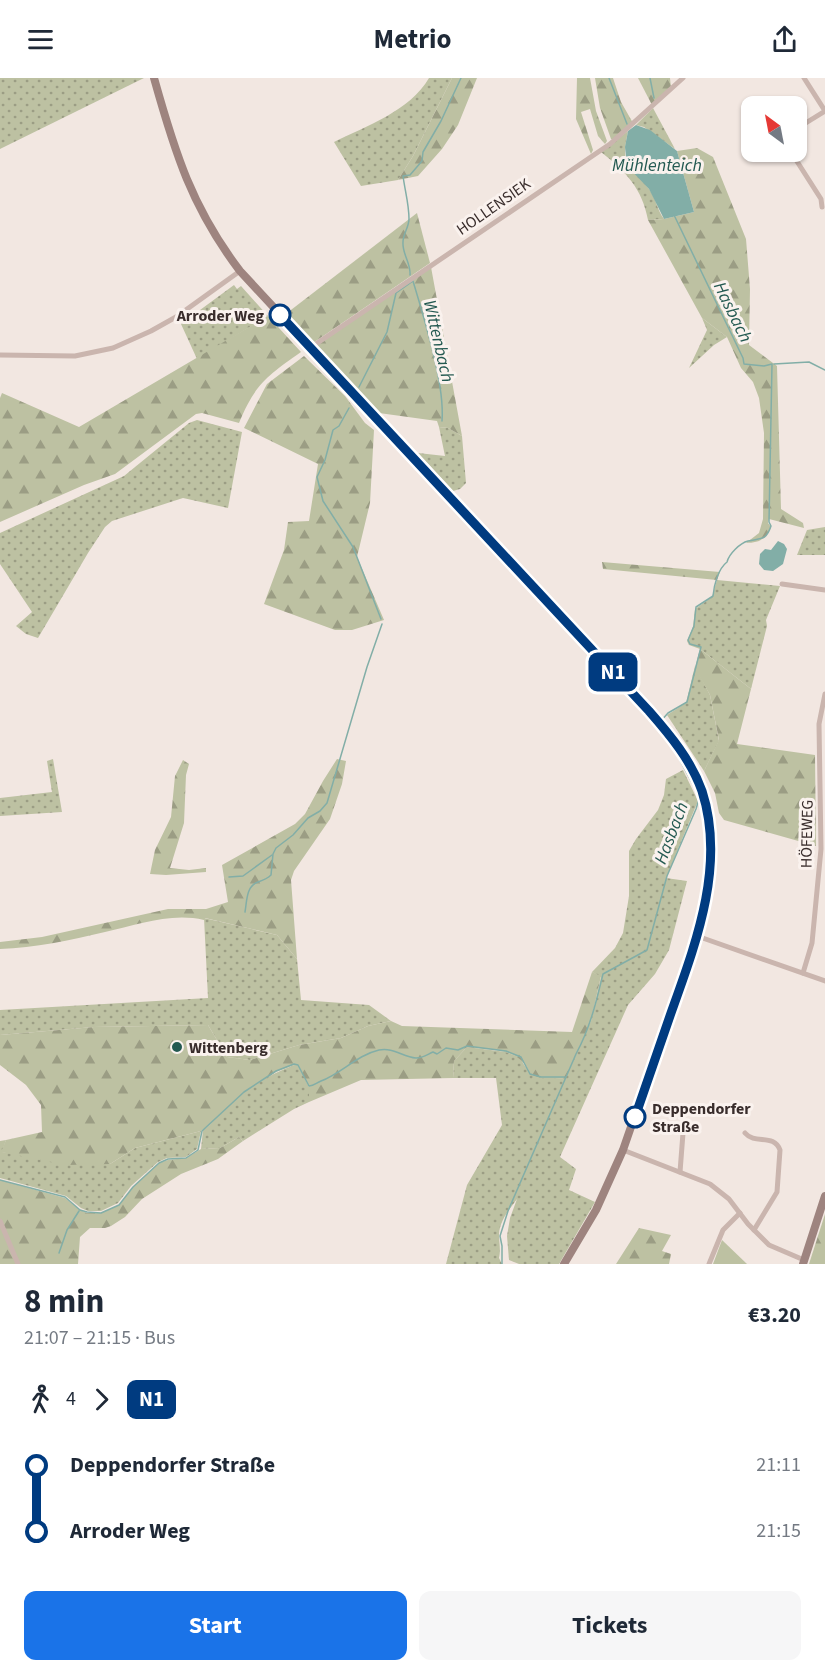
<!DOCTYPE html>
<html lang="en">
<head>
<meta charset="utf-8">
<style>
  body { margin:0; font-family:"Source Sans 3",sans-serif; background:#f6f6f7; color:#1f2937; height:100vh; display:flex; flex-direction:column; font-size:22px; white-space:nowrap }
  * { box-sizing:border-box; margin:0 }
  p { font-size:20px; color:#747a83 }
  .icon { flex:none; width:33px; height:33px; fill:none; stroke:currentColor; stroke-width:2; stroke-linecap:round; stroke-linejoin:round }
  .map { position:relative; height:1186px; overflow:hidden }
  .sheet { display:flex; flex-direction:column; background:#fff; flex:1 }
  .sheet>* { flex:none }
  .badge { padding:0 12px; border-radius:9px; font-size:21px; line-height:39px }
  .needle { width:39px; rotate:328deg }
  .fabs { position:absolute; left:741px; top:18px; display:grid; gap:12px }
  .fabs a { display:grid; place-items:center; width:66px; height:66px; border-radius:12px; background:#fff; box-shadow:0 2px 4px #0004; font-size:30px }
  .map>.badge { position:absolute; translate:-50% -50%; box-shadow:0 0 0 3px #fff }
  .legs { display:flex; align-items:center; gap:9px; height:66px; padding:0 24px; font-size:20px }
  .legs p { margin-inline-start:auto }
  .headline { display:flex; align-items:center; justify-content:space-between; height:102px; padding:0 24px }
  h1 { font-size:33px; font-weight:700; line-height:45px }
  .cta { display:flex; gap:12px; margin-top:auto; padding:12px 24px }
  .cta a { flex:1; height:69px; border-radius:12px; background:#1a73e8; color:#fff; font-size:24px; font-weight:700; line-height:69px; text-align:center }
  .cta a+a { background:#f6f6f7; color:#1f2937 }
  ul { padding:0 24px; list-style:none }
  li { display:flex; align-items:center; gap:21px; height:66px; font-size:22px }
  li i { display:grid; place-items:center; width:9px; height:100%; margin:0 8px; background:currentColor }
  li i::after { content:''; width:15px; height:15px; margin:-8px; border:4px solid; border-radius:50%; background:#fff }
  li p { margin-inline-start:auto }
  li:first-child i { background:linear-gradient(#0000 50%,currentColor 0) }
  li:last-child i { background:linear-gradient(currentColor 50%,#0000 0) }
  header { display:flex; justify-content:space-between; align-items:center; height:78px; padding:0 24px; background:#fff; font-size:27px; font-weight:700 }
  .map>svg:first-child { display:block }
  .grass { fill:url(#grass-dots) }
  .forest { fill:url(#forest-firs) }
  .garden { fill:#bdc1a2 }
  .water { fill:#82aea7 }
  .lines { fill:none; stroke-linecap:round; stroke-linejoin:round }
  .stream { stroke:#82aea7; stroke-width:1.5 }
  .street { stroke:#cab5ae; stroke-width:5 }
  .secondary { stroke:#9e847f; stroke-width:8 }
  .line-1-casing { stroke:#fff; stroke-width:14 }
  .line-1 { stroke:#003b80; stroke-width:9 }
  .stop-1-dot { fill:#fff; stroke:#003b80; stroke-width:3 }
  .poi-dot { fill:#235951; stroke:#faf2ee; stroke-width:2 }
  .labels { text-anchor:middle; stroke-width:6; stroke-linejoin:round; paint-order:stroke }
  .street-label { font-size:16px; fill:#392d2c; stroke:#faf2ee }
  .stop-label { font-size:16px; font-weight:bold; fill:#392d2c; stroke:#faf2ee; text-anchor:end }
  .poi-label { font-size:16px; font-weight:bold; fill:#392d2c; stroke:#faf2ee; text-anchor:start }
  .water-label { font-size:18px; font-style:italic; fill:#235951; stroke:#faf2ee }
</style>
</head>
<body>
<header><svg class="icon" aria-label="menu" viewBox="0 0 24 24"><path d="M4 6h16M4 12h16M4 18h16"/></svg>Metrio<svg class="icon" aria-label="share" viewBox="0 0 24 24"><path d="M12 15V3M7 8l5-5 5 5M5 13v7h14v-7"/></svg></header>
<div class="map">
<svg width="825" height="1186" viewBox="0 0 825 1186">
  <defs>
    <pattern id="grass-dots" width="8" height="8" patternUnits="userSpaceOnUse" patternTransform="scale(1.5)"><rect width="8" height="8" fill="#bdc1a2"/><path d="M2 2h.1M6 6h.1" fill="none" stroke="#9b9d84" stroke-width="1.8" stroke-linecap="round"/></pattern>
    <pattern id="forest-firs" width="22" height="20" patternUnits="userSpaceOnUse" patternTransform="scale(1.5)"><rect width="22" height="20" fill="#bdc1a2"/><path d="M5 1l3.5 6h-7zM16 11l3.5 6h-7z" fill="#9b9d84"/></pattern>
  </defs>
  <rect width="100%" height="100%" fill="#f2e7e1"/>
  <!-- grass -->
  <g class="grass">
    <polygon points="0,0 144,0 0,71"/>
    <path d="M429 0H452L413 78 398 102 361 108 334 64C366 48 410 33 429 0Z"/>
    <polygon points="653,30 675,71 644,49 636,47"/>
    <path d="M628 53C620 91 629 85 649 111 656 120 657 132 664 141L648 142C642 110 626 94 601 74Z"/>
    <polygon points="234,207 237,211 241,208 268,238 197,281 181,246"/>
    <polygon points="702,240 727,259 714,267 689,290 707,252"/>
    <polygon points="197,342 242,354 228,430 183,420 112,443 105,449 88,475 38,560 26,556 16,548 32,534 0,486 0,455 124,398 189,345"/>
    <polygon points="439,349 448,350 462,358 466,405 460,411 453,413 418,375 445,378"/>
    <polygon points="825,449 825,477 797,477 807,452"/>
    <polygon points="717,502 780,508 766,542 767,548 751,611 700,571 689,567 687,563 693,549 695,531 712,519"/>
    <polygon points="695,588 710,617 719,663 704,693 667,637 686,625"/>
    <polygon points="53,681 62,734 0,738 0,720 52,714 47,683"/>
    <path d="M683 692 698 723 666 800 687 803 669 872 655 896 628 927 560 1079 576 1091 569 1112 595 1124 559 1186H519L509 1182 507 1158 510 1140 517 1121C509 1132 500 1142 499 1156 499 1165 501 1171 499 1180L502 1186H446L467 1107 502 1047 496 1000H453L454 983 467 969 506 974 521 980C527 1000 548 999 565 1001L591 943 601 899 592 894 615 870 623 855 629 818V773L636 761 658 732 664 717 666 701Z"/>
    <polygon points="204,840 277,857 297,881 301,922 369,927 391,943 368,948 341,960 299,967 250,982 227,979 208,947 94,949 0,957 0,932 208,920"/>
    <path d="M294 987H298L309 1009V1024L294 1031 243 1063 239 1059 220 1070 201 1071 203 1052C219 1041 229 1025 244 1014 259 1002 277 994 294 987Z"/>
    <polygon points="201,1053 197,1071 186,1079 167,1080 158,1084 131,1108 118,1125 101,1133 88,1133 81,1130 66,1118 0,1100 0,1063 6,1062 2,1074 110,1086 135,1070"/>
  </g>
  <!-- forest -->
  <g class="forest">
    <polygon points="452,0 477,0 458,47 442,71 418,98 398,102 413,78"/>
    <polygon points="577,0 590,0 596,33 607,63 605,66 598,58 590,31 581,34 593,72 591,76 576,41"/>
    <polygon points="595,0 613,0 621,24 633,45 614,61 611,61 600,30"/>
    <polygon points="638,0 670,0 671,10 652,27"/>
    <path d="M697 70 713 79 746 161 750 211 749 267 777 288 781 431 803 445 804 450 769 441 768 445 771 449C766 462 758 465 746 465L759 455 763 441 764 355 759 320 753 304 741 290 727 259 702 240 648 142 664 141 694 134 677 73Z"/>
    <polygon points="417,135 430,185 313,265 287,235"/>
    <polygon points="431,189 462,358 448,350 439,349 437,343 379,335 316,268"/>
    <path d="M268 238 301 274C267 298 255 306 239 345L202 335 196 336 115 396 84 407 0 444V320L2 315 79 349Z"/>
    <polygon points="304,278 345,318 365,345 374,352 370,425 357,479 384,542 352,552 335,552 264,526 284,472 288,444 309,443 318,386 244,350 267,306"/>
    <polygon points="602,484 720,494 717,502 603,491"/>
    <polygon points="700,571 751,611 737,666 815,677 816,768 724,742 719,735 715,715 704,693 719,662 710,617 695,590"/>
    <path d="M337 681 346 683 342 706 330 741 294 793 291 802 297 881 277 857 205 840 204 842C171 834 137 847 105 854 70 862 35 870 0 871V864L42 859 168 831H206L228 824 222 787 295 746 305 736 323 703Z"/>
    <polygon points="183,682 189,686 186,697 184,745 170,790 189,792 206,790 206,794 166,797 150,796 155,772 171,739 175,698"/>
    <path d="M592 894 601 898 591 943 565 1001 541 1000 530 996C521 969 491 973 467 969L454 983 453 1000 361 1002 309 1024V1009L298 987H294L276 994 244 1014 214 1044 201 1053 135 1070 110 1086 67 1087 1 1074 6 1062 42 1054 41 1027 26 1007 0 987V957L94 949 208 947 227 979 250 982 299 967 341 960 368 948 391 943 402 948 572 954Z"/>
    <polygon points="239,1059 243,1063 218,1081 181,1096 142,1121 125,1139 111,1148 105,1150 90,1150 80,1159 78,1186 0,1186 0,1102 65,1120 80,1132 87,1135 101,1135 119,1127 133,1109 159,1085 168,1082 186,1080 201,1071 220,1070"/>
    <polygon points="825,1136 825,1186 809,1186"/>
    <polygon points="639,1150 671,1157 662,1173 671,1176 669,1186 616,1186"/>
  </g>
  <!-- garden -->
  <polygon class="garden" points="722,1162 747,1186 713,1186"/>
  <!-- water -->
  <g class="water">
    <polygon points="636,47 650,52 677,73 694,134 664,141 649,111 627,88 625,69 628,53"/>
    <polygon points="778,463 784,466 787,471 783,486 773,493 764,492 759,486 760,476 765,471 771,472"/>
  </g>
  <g class="lines">
    <!-- stream -->
    <g class="stream">
      <polyline points="609,0 627,46"/>
      <polyline points="650,0 654,20"/>
      <path d="M410 197C411 185 402 176 403 164 403 156 409 149 409 141 409 126 405 113 403 98L410 97 422 83 423 74 441 43 461 0"/>
      <polyline points="774,286 809,284 825,292"/>
      <path d="M359 309 387 254 396 215 413 203C424 240 445 306 442 343"/>
      <polyline points="349,330 339,348 333,352 325,382 317,399 323,423 353,469 381,541"/>
      <path d="M660 644 668 635 687 624 701 569 690 566 688 562 694 548 696 529 713 518C714 507 718 491 727 484 729 476 740 465 748 463 761 460 766 463 771 448L769 444 772 286 764 288 744 286 743 280 674 137"/>
      <polyline points="674,671 696,712"/>
      <polyline points="229,799 243,798 272,777"/>
      <path d="M245 834C247 823 246 808 258 804 264 802 267 801 271 797L273 776 276 770 293 757 308 740 320 733 327 725 367 589 382 546"/>
      <path d="M0 1102 65 1119 80 1132 87 1134 101 1135 119 1127 133 1109 159 1085 168 1081 186 1080 198 1072 202 1053 244 1014 276 993 294 986 298 987 309 1008C314 1008 316 1005 321 1003 342 995 357 977 379 972 393 969 403 979 416 980 423 980 428 976 433 974L437 976 446 970 458 972 467 968 506 973 521 979 530 996 541 999H565"/>
      <polyline points="59,1175 67,1152 79,1133"/>
      <path d="M502 1186V1168L500 1158 508 1133 576 976C590 950 596 925 603 896L647 872 667 798 696 731 699 721 698 717"/>
    </g>
    <!-- street -->
    <g class="street">
      <polyline points="796,51 825,33 804,0"/>
      <polyline points="791,74 821,121 822,129"/>
      <polyline points="310,270 610,66 683,0"/>
      <polyline points="0,277 75,278 113,270 151,253 176,239 240,193"/>
      <polyline points="782,506 825,512"/>
      <polyline points="697,858 825,903"/>
      <polyline points="803,895 812,865 821,771 819,646 825,616"/>
      <path d="M745 1055C755 1067 774 1055 780 1072L777 1114 754 1152"/>
      <polyline points="623,1072 710,1106 729,1121 748,1146 769,1167 804,1182"/>
      <polyline points="680,1094 684,1042"/>
      <polyline points="0,1143 18,1186"/>
      <polyline points="709,1186 723,1152 740,1135"/>
    </g>
    <!-- secondary -->
    <g class="secondary">
      <path d="M154 0C175 75 192 130 240 193L663 649C721 723 718 771 697 858L623 1072 596 1132 564 1186"/>
      <polyline points="803,1186 825,1118"/>
    </g>
  </g>
  <g class="lines">
    <!-- line-1 casing -->
    <g class="line-1-casing">
      <path id="line-1" d="M280 237 649 633C670 657 691 682 702 713 726 787 696 865 671 935 659 970 647 1004 635 1039"/>
    </g>
    <!-- line-1 -->
    <use href="#line-1" class="line-1"/>
  </g>
  <!-- markers -->
  <g class="stop-1-dot">
    <circle cx="280" cy="237" r="10"/>
    <circle cx="635" cy="1039" r="10"/>
  </g>
  <circle class="poi-dot" cx="177" cy="969" r="6"/>
  <g class="labels">
    <!-- street labels -->
    <g class="street-label">
      <text transform="translate(493 128) rotate(-35)" y="6">HOLLENSIEK</text>
      <text transform="translate(806 756) rotate(-89)" y="6">HÖFEWEG</text>
    </g>
    <!-- stop labels -->
    <g class="stop-label">
      <text x="264" y="243">Arroder Weg</text>
      <text x="652" y="1036" text-anchor="start">Deppendorfer<tspan x="652" dy="18">Straße</tspan></text>
    </g>
    <!-- poi labels -->
    <g class="poi-label">
      <text x="189" y="975">Wittenberg</text>
    </g>
    <!-- water labels -->
    <g class="water-label">
      <text x="657" y="93">Mühlenteich</text>
      <text transform="translate(733 234) rotate(64)" y="6">Hasbach</text>
      <text transform="translate(439 263) rotate(77)" y="6">Wittenbach</text>
      <text transform="translate(671 755) rotate(-69)" y="6">Hasbach</text>
    </g>
  </g>
</svg>
<div class="fabs">
<a><svg class="needle" viewBox="-14 -14 28 28"><path d="M0-13l5 13h-10z" fill="#e53935"/><path d="M0 13l5-13h-10z" fill="#747a83"/></svg></a>
</div>
<b class="badge" style="left:613px;top:594px;background:#003b80;color:#fff">N1</b>
</div>
<section class="sheet">
<div class="headline"><div><h1>8 min</h1><p>21:07 – 21:15 · Bus</p></div><b>€3.20</b></div>
<div class="legs"><svg class="icon" aria-label="walk" viewBox="0 0 24 24"><circle cx="13" cy="4" r="2"/><path d="M13 8l-2 6 4 7M11 14l-3 7M7 12l3-4h3l4 4"/></svg>4<svg class="icon" aria-label="forward" viewBox="0 0 24 24"><path d="M9 5l7 7-7 7"/></svg><b class="badge" style="background:#003b80;color:#fff">N1</b></div>
<ul>
<li><i style="color:#003b80"></i><b>Deppendorfer Straße</b><p>21:11</p></li>
<li><i style="color:#003b80"></i><b>Arroder Weg</b><p>21:15</p></li>
</ul>
<div class="cta"><a>Start</a><a>Tickets</a></div>
</section>
</body>
</html>
